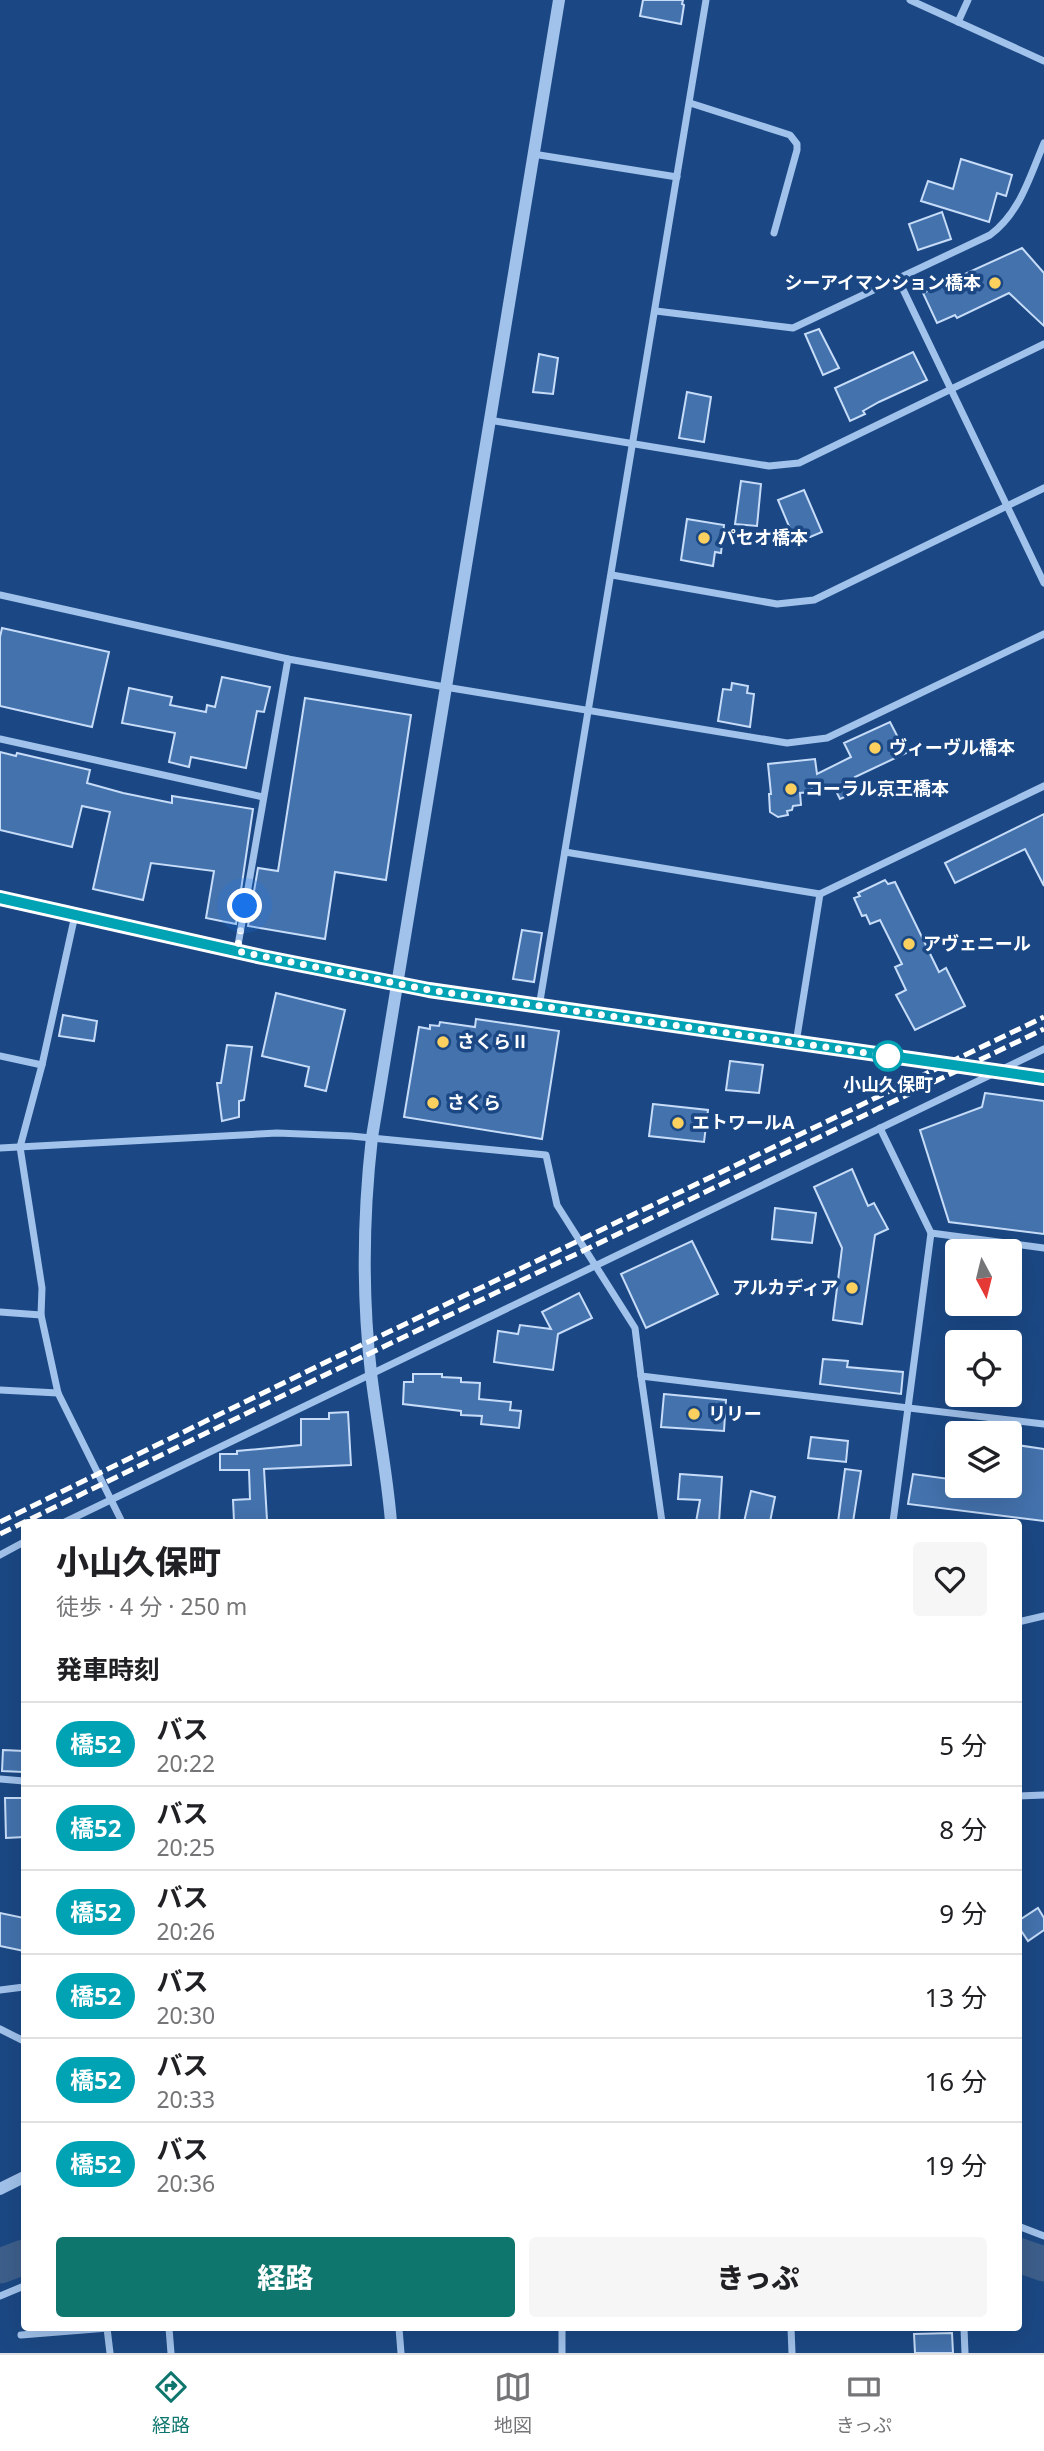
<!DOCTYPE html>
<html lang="ja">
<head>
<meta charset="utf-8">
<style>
  body { margin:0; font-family:"Noto Sans","Noto Sans JP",sans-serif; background:#f6f6f6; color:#202124; height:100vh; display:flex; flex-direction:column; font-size:26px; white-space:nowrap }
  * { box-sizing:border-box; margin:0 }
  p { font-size:23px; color:#757577 }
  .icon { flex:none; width:38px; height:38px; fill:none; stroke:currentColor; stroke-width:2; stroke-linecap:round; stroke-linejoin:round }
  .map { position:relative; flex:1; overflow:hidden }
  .drawer { position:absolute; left:21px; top:1519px; width:1001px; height:812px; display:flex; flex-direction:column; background:#fff; border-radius:7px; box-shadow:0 7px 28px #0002 }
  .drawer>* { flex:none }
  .badge { padding:0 14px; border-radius:23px; font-size:24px; line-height:46px }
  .needle { width:46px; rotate:173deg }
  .fabs { position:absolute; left:945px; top:1239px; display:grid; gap:14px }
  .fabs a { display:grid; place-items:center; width:77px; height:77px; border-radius:7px; background:#fff; box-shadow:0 7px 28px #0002; font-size:35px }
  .you { position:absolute; width:35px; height:35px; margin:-18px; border:5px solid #fff; border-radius:50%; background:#1a73e8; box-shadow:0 0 0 10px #1a73e833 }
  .map>.badge { position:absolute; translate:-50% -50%; box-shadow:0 0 0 4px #fff }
  h2 { padding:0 35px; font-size:26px; line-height:63px }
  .round { display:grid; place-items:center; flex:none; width:74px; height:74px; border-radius:7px; background:#f6f6f6 }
  .overview { display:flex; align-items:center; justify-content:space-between; height:119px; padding:0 35px }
  h1 { font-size:33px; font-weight:800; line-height:52px }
  .primary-button { display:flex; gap:14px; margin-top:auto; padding:14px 35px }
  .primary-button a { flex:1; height:80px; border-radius:7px; background:#0f766e; color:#fff; font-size:28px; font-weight:800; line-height:80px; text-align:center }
  .primary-button a+a { background:#f6f6f6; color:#202124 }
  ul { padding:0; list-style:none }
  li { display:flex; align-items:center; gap:21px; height:84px; padding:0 35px; border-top:2px solid #e0e0e0 }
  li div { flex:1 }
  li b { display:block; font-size:26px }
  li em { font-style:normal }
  li .badge { min-width:77px; font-weight:700; text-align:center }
  .menu { display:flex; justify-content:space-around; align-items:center; height:98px; border-top:2px solid #e0e0e0; background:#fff; font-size:19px; color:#757577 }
  .menu a { display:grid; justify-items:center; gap:4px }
  .menu .on { color:#0f766e }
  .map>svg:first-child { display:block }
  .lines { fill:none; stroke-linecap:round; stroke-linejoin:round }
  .river { stroke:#3d5f8b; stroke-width:35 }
  .building { fill:#4472ad; stroke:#c6dcf8; stroke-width:2 }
  .minor { stroke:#a1c2eb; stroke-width:7 }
  .tertiary { stroke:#a1c2eb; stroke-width:12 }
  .rail { stroke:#fff; stroke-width:5; stroke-dasharray:12 5; stroke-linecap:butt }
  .line-casing { stroke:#fff; stroke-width:16 }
  .line { stroke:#00a3b4; stroke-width:10 }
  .walk { stroke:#fff; stroke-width:7; stroke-dasharray:0 12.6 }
  .poi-dot { fill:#fcd05e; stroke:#1b4884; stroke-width:2.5 }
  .stop-dot { fill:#fff; stroke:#00a3b4; stroke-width:3.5 }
  .labels { text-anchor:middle; stroke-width:7; stroke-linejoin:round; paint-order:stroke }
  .poi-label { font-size:18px; font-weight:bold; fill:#fff; stroke:#1b4884; text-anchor:start }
  .stop-label { font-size:18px; font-weight:bold; fill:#fff; stroke:#1b4884 }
</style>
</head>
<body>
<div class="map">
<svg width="1044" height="2353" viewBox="0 0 1044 2353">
  <rect width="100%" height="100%" fill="#1b4884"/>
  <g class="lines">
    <!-- river -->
    <g class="river">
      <polyline points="1018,2255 1044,2264"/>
      <polyline points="0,2266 24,2257"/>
    </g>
  </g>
  <!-- building -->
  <g class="building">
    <polygon points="643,0 683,0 682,4 684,5 681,24 640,16"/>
    <polygon points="961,159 1012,175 1006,196 997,193 989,222 921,201 928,181 953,189"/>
    <polygon points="942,212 951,239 918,250 909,224"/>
    <polygon points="1022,248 1044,273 1044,326 1009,293 957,318 955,315 937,323 923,293"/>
    <polygon points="819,329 839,368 823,375 805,334"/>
    <polygon points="913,352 927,380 879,402 863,411 865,414 850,421 835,388"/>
    <polygon points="539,354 558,358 553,394 533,392"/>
    <polygon points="687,392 711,397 704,442 679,438"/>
    <polygon points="741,481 761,484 757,526 735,524"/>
    <polygon points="804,490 822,532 796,543 778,500"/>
    <polygon points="687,519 724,525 721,553 715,552 713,566 681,560"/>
    <polygon points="2,628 109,652 92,727 0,706 0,637"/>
    <polygon points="222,677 270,687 264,712 257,711 246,768 191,757 189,767 169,762 175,733 122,723 129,688 172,697 170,705 206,712 207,705 215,707"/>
    <polygon points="732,683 748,686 747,693 754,694 750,727 718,721 723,689 731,690"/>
    <polygon points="305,698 411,715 386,880 335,872 325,939 248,926 258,868 278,871"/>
    <polygon points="890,722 906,753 855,777 861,790 840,799 833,785 812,787 811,792 800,793 801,805 793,806 792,810 787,811 788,815 778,817 770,812 769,794 771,794 768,764 815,759 817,774 851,757 844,743"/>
    <polygon points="0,752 16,756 17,753 90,770 87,783 123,793 172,803 172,796 253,809 236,924 206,918 214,871 151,863 143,900 93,889 110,812 82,806 72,847 0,830"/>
    <polygon points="1044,814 1044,886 1025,849 955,883 945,863"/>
    <polygon points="885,880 888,884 895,882 939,972 946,968 965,1006 915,1030 896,995 906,990 895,967 902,964 880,920 870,924 866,915 862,916 854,898 860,896 858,893"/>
    <polygon points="522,930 542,933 534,982 513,979"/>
    <polygon points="276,993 345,1010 326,1091 305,1086 309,1067 262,1056"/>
    <polygon points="63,1015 97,1021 94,1041 59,1036"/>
    <polygon points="476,1019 559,1031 542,1139 404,1117 419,1027 430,1029 430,1025 439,1026 440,1022 475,1027"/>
    <polygon points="227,1045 252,1047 244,1100 239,1101 239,1117 222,1121 217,1083 221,1083"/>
    <polygon points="730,1061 763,1065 759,1093 726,1090"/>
    <polygon points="985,1093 1044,1101 1044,1234 949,1222 920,1130 982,1107"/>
    <polygon points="653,1104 708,1110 704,1142 649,1136"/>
    <polygon points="852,1169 868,1206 874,1203 888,1229 875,1235 862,1324 833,1320 842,1248 814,1187"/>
    <polygon points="775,1208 816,1213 812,1243 772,1239"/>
    <polygon points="692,1241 718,1294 646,1328 621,1274"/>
    <polygon points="579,1293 592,1318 558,1334 553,1370 494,1362 498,1331 518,1334 520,1325 551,1329 542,1312"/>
    <polygon points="823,1359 848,1361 847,1367 903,1372 901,1394 820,1384"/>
    <polygon points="413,1374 442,1374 442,1377 461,1378 461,1382 480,1383 479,1399 511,1402 510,1410 521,1411 519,1428 481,1424 482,1416 461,1415 461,1411 403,1404 404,1382 413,1382"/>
    <polygon points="664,1394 726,1400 724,1431 661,1427"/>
    <polygon points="348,1412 351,1465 264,1469 267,1520 234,1521 233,1500 250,1499 249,1470 220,1470 220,1454 237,1454 237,1451 301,1445 301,1419 329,1419 329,1413"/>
    <polygon points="811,1437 848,1441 846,1462 808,1458"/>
    <polygon points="1010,1444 1044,1449 1044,1521 908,1504 913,1474 957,1480 957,1486 1010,1486"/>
    <polygon points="845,1469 861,1471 853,1522 838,1522"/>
    <polygon points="680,1474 722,1477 719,1522 696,1522 700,1500 678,1499"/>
    <polygon points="751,1491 775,1497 770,1522 744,1522"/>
    <polygon points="3,1750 24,1751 23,1772 2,1771"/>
    <polygon points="5,1798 24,1798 24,1837 6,1838"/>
    <polygon points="1038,1908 1044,1918 1044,1930 1028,1941 1018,1926 1018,1921"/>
    <polygon points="0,1913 24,1918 24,1951 0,1946"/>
    <polygon points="952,2333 953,2353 915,2353 914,2334"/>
  </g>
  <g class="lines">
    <!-- minor -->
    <g class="minor">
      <polyline points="910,0 1044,61"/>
      <polyline points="958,22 968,0"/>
      <polyline points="690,103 790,135 797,144 797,150 774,233"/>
      <polyline points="533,154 677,177"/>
      <polyline points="898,279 1044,583"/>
      <path d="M656 311 793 328 990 235C1020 213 1030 176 1044 143"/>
      <polyline points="489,420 769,466 799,463 1044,344"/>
      <polyline points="612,575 777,604 814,600 1044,488"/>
      <polyline points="0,595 288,659 445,687 787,743 827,738 1044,634"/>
      <polyline points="0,739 263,797"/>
      <polyline points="565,852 820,894 1044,786"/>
      <polyline points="75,915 42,1065 20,1147 42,1288 41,1315 58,1393 122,1522"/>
      <polyline points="237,951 288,659"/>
      <polyline points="539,1007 706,0"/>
      <polyline points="796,1043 820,894"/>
      <polyline points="0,1056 42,1065"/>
      <polyline points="880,1128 931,1233 1044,1248"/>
      <polyline points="0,1148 277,1133 351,1136 546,1155 557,1205 635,1328 641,1376 1044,1424"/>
      <polyline points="0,1312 41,1315"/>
      <polyline points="641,1376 662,1522"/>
      <polyline points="0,1390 58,1393"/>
      <polyline points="65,1522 1044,1049"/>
      <polyline points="893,1522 931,1233"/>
      <polyline points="0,1555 24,1542"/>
      <polyline points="1018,1622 1044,1616"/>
      <polyline points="0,1779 24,1781"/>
      <polyline points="1018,1796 1044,1795"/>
      <polyline points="0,1990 24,1987"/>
      <polyline points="0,2029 24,2041"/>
      <polyline points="1018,2226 1044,2236"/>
      <polyline points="0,2296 24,2286"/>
      <polyline points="107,2328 110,2353"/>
      <polyline points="169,2328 171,2353"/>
      <polyline points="399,2328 401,2353"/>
      <polyline points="562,2328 562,2353"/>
      <polyline points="791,2328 792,2353"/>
      <polyline points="964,2328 965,2353"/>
      <polyline points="21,2335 108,2328"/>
    </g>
    <!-- tertiary -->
    <g class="tertiary">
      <polyline points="0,898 237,951 429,990 1044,1078"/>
      <path d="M391 1522C387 1472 377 1423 371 1373 362 1295 363 1216 372 1137L559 0"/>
      <polyline points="0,2189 24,2177"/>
    </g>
    <!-- rail -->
    <g class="rail">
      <polyline points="0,1522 322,1364 1044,1017"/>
      <polyline points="0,1534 327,1374 1044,1029"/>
    </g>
  </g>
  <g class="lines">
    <!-- line casing -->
    <g class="line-casing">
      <polyline id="line" points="0,898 262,957 429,990 1044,1078"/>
    </g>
    <!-- line -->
    <use href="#line" class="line"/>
    <!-- walk -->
    <polyline class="walk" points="245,906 237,951 429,990 888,1056"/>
  </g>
  <!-- markers -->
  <g class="poi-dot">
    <circle cx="995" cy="283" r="7"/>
    <circle cx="704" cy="538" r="7"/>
    <circle cx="875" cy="748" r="7"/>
    <circle cx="791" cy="789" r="7"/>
    <circle cx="909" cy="944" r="7"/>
    <circle cx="443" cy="1042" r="7"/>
    <circle cx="433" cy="1103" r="7"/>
    <circle cx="678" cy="1123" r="7"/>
    <circle cx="852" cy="1288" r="7"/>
    <circle cx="694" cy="1414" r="7"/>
  </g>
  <circle class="stop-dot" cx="888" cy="1056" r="14"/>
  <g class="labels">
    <!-- poi labels -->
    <g class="poi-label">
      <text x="981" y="289" text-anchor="end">シーアイマンション橋本</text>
      <text x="718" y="544">パセオ橋本</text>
      <text x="889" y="754">ヴィーヴル橋本</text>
      <text x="805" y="795">コーラル京王橋本</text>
      <text x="923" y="950">アヴェニール</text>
      <text x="457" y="1048">さくらⅡ</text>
      <text x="447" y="1109">さくら</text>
      <text x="692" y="1129">エトワールA</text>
      <text x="838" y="1294" text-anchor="end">アルカディア</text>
      <text x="708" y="1420">リリー</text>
    </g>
    <!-- stop labels -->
    <g class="stop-label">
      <text x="888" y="1091">小山久保町</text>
    </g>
  </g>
</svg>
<div class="fabs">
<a><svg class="needle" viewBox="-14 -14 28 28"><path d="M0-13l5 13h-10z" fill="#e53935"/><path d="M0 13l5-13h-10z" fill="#757577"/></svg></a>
<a><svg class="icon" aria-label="locate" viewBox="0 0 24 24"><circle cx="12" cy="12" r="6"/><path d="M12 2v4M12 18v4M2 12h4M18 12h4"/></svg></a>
<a><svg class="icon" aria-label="layers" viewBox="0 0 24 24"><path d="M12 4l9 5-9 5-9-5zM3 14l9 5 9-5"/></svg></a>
</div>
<div class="you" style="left:245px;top:906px"></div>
<section class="drawer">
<div class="overview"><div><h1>小山久保町</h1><p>徒歩 · 4 分 · 250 m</p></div><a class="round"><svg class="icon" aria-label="heart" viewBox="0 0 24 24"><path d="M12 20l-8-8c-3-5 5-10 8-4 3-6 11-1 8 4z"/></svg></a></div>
<h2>発車時刻</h2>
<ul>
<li><span class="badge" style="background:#00a3b4;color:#fff">橋52</span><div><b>バス</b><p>20:22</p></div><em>5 分</em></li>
<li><span class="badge" style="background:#00a3b4;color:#fff">橋52</span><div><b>バス</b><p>20:25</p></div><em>8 分</em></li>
<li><span class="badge" style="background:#00a3b4;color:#fff">橋52</span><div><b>バス</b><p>20:26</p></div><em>9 分</em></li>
<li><span class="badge" style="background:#00a3b4;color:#fff">橋52</span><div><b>バス</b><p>20:30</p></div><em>13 分</em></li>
<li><span class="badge" style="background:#00a3b4;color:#fff">橋52</span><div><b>バス</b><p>20:33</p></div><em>16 分</em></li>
<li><span class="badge" style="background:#00a3b4;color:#fff">橋52</span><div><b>バス</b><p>20:36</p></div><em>19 分</em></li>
</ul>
<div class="primary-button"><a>経路</a><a>きっぷ</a></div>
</section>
</div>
<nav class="menu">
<a class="on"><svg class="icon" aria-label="directions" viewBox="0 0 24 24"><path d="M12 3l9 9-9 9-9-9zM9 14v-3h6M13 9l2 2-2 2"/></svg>経路</a>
<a><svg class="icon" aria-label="map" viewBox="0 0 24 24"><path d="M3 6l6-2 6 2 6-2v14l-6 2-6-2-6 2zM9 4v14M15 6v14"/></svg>地図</a>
<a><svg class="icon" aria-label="tickets" viewBox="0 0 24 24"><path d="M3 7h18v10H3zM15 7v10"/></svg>きっぷ</a>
</nav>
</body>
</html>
